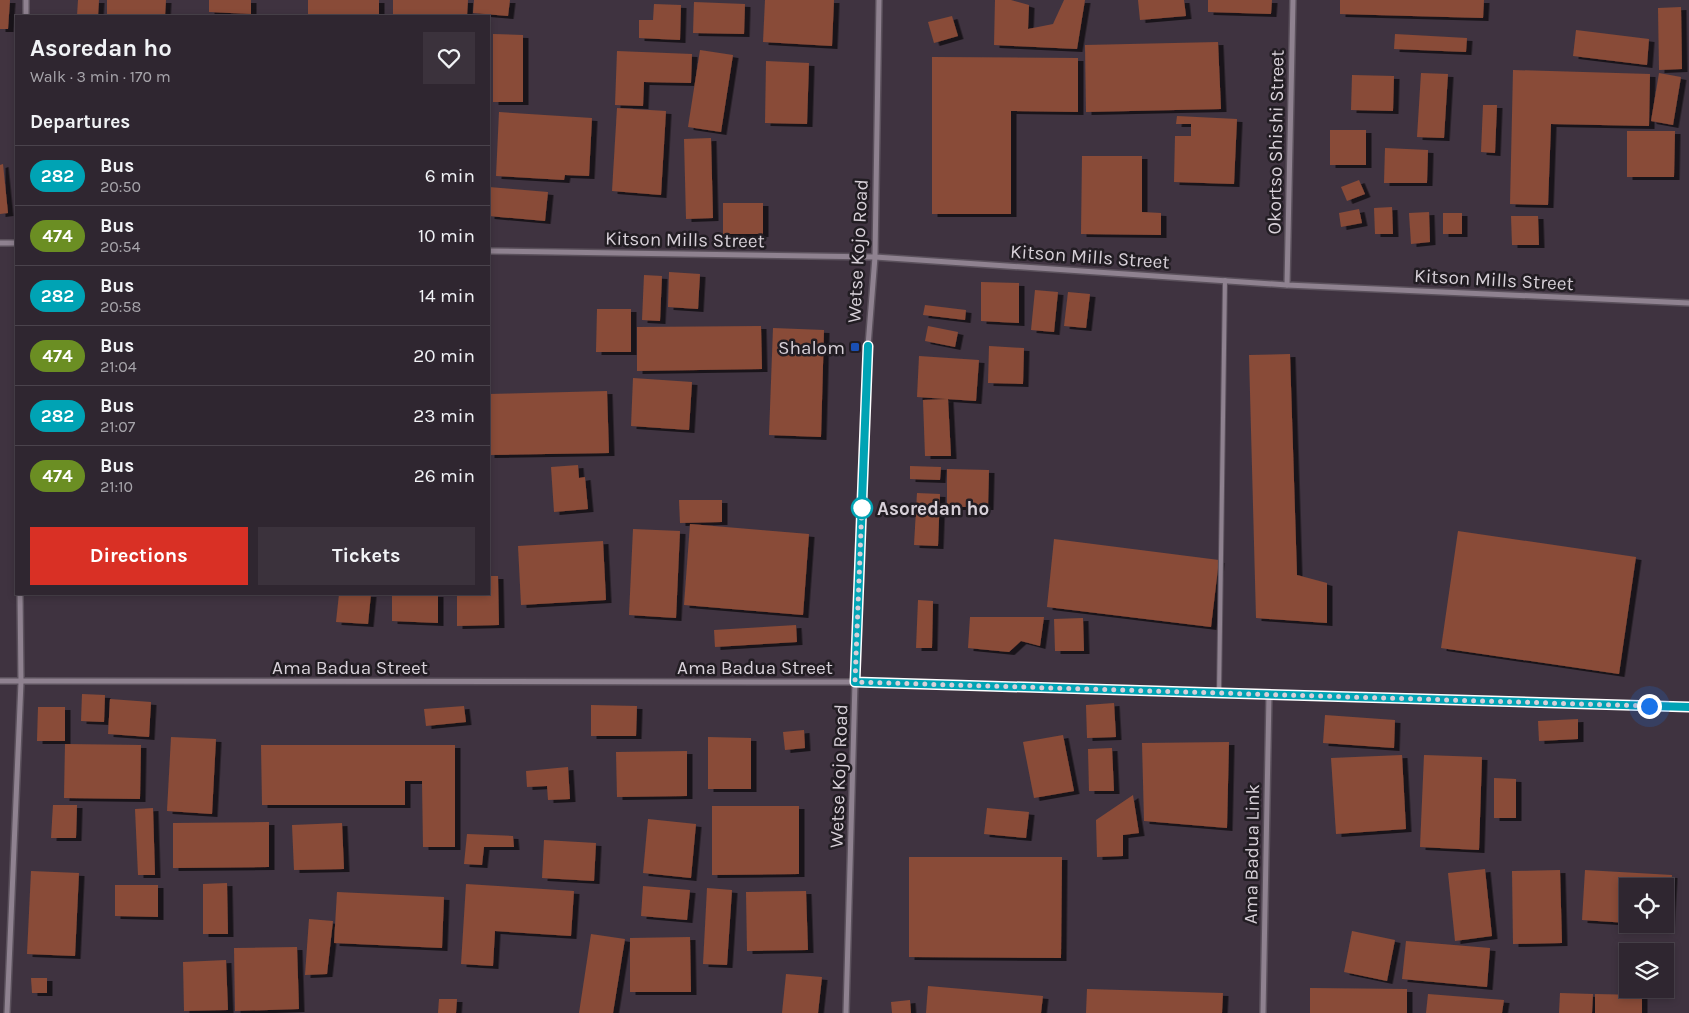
<!DOCTYPE html>
<html lang="en">
<head>
<meta charset="utf-8">
<style>
  body { margin:0; font-family:Karla,sans-serif; background:#3b323c; color:#f1f3f6; height:100vh; display:flex; flex-direction:column; font-size:19px; white-space:nowrap }
  * { box-sizing:border-box; margin:0 }
  p { font-size:16px; color:#a7a5ab }
  .icon { flex:none; width:28px; height:28px; fill:none; stroke:currentColor; stroke-width:2; stroke-linecap:round; stroke-linejoin:round }
  .map { position:relative; flex:1; overflow:hidden }
  .sheet { position:absolute; left:15px; top:15px; width:475px; height:580px; display:flex; flex-direction:column; background:#2f2630; border-radius:0px; box-shadow:0 2px 8px #0003,0 0 0 1px #4a434c }
  .sheet>* { flex:none }
  .badge { padding:0 10px; border-radius:16px; font-size:18px; line-height:32px }
  .controls { position:absolute; left:1619px; top:878px; display:grid; gap:10px }
  .controls a { display:grid; place-items:center; width:55px; height:55px; border-radius:0px; background:#2f2630; box-shadow:0 2px 8px #0003,0 0 0 1px #4a434c; font-size:25px }
  .you { position:absolute; width:25px; height:25px; margin:-12px; border:4px solid #fff; border-radius:50%; background:#1a73e8; box-shadow:0 0 0 8px #1a73e833 }
  .map>.badge { position:absolute; translate:-50% -50%; box-shadow:0 0 0 2px #fff }
  h2 { padding:0 15px; font-size:19px; line-height:45px }
  .round { display:grid; place-items:center; flex:none; width:52px; height:52px; border-radius:0px; background:#3b323c }
  .summary { display:flex; align-items:center; justify-content:space-between; height:85px; padding:0 15px }
  h1 { font-size:24px; font-weight:700; line-height:38px }
  .action { display:flex; gap:10px; margin-top:auto; padding:10px 15px }
  .action a { flex:1; height:58px; border-radius:0px; background:#d93025; color:#fff; font-size:20px; font-weight:700; line-height:58px; text-align:center }
  .action a+a { background:#3b323c; color:#f1f3f6 }
  ul { padding:0; list-style:none }
  li { display:flex; align-items:center; gap:15px; height:60px; padding:0 15px; border-top:1px solid #4a434c }
  li div { flex:1 }
  li b { display:block; font-size:19px }
  li em { font-style:normal }
  li .badge { min-width:55px; font-weight:700; text-align:center }
  .map>svg:first-child { display:block }
  .building { fill:#894b37; filter:url(#shadow) }
  .lines { fill:none; stroke-linecap:round; stroke-linejoin:round }
  .lane-casing { stroke:#5b515c; stroke-width:6 }
  .street-casing { stroke:#5b515c; stroke-width:8 }
  .lane { stroke:#8f8290; stroke-width:4 }
  .street { stroke:#8f8290; stroke-width:5 }
  .line-casing { stroke:#fff; stroke-width:11 }
  .line { stroke:#00a3b4; stroke-width:8 }
  .walk { stroke:#d7d0d8; stroke-width:5; stroke-dasharray:0 9 }
  .transit-dot { fill:#1a4fb4; stroke:#221d23; stroke-width:2 }
  .stop-dot { fill:#fff; stroke:#00a3b4; stroke-width:2.5 }
  .labels { text-anchor:middle; stroke-width:5; stroke-linejoin:round; paint-order:stroke }
  .street-label { font-size:19px; fill:#d7d0d8; stroke:#221d23 }
  .poi-label { font-size:19px; fill:#d7d0d8; stroke:#221d23; text-anchor:end }
  .stop-label { font-size:19px; font-weight:bold; fill:#d7d0d8; stroke:#221d23; text-anchor:start }
</style>
</head>
<body>
<div class="map">
<svg width="1689" height="1013" viewBox="0 0 1689 1013">
  <defs>
    <filter id="shadow"><feDropShadow dx="5.5" dy="3" stdDeviation="0" flood-color="#0009"/></filter>
  </defs>
  <rect width="100%" height="100%" fill="#3f3340"/>
  <!-- building -->
  <g class="building">
    <polygon points="0,0 10,0 8,29 0,29"/>
    <polygon points="78,0 99,0 98,16 77,16"/>
    <polygon points="107,0 166,0 165,16 107,16"/>
    <polygon points="209,0 251,0 251,14 209,12"/>
    <rect x="308" y="0" width="71" height="16"/>
    <polygon points="393,0 468,0 467,16 393,16"/>
    <polygon points="474,0 510,0 508,16 473,13"/>
    <polygon points="765,0 834,0 832,46 763,42"/>
    <polygon points="995,0 1011,0 1029,5 1028,29 1053,24 1064,0 1085,0 1077,49 994,45"/>
    <polygon points="1138,0 1184,0 1186,16 1140,20"/>
    <polygon points="1208,0 1272,0 1271,14 1208,12"/>
    <polygon points="1340,0 1484,0 1483,18 1340,14"/>
    <polygon points="694,2 745,4 744,34 693,33"/>
    <polygon points="654,4 681,5 680,40 639,38 639,20 653,20"/>
    <polygon points="1681,7 1682,69 1659,70 1658,8"/>
    <polygon points="952,16 958,36 934,43 928,22"/>
    <polygon points="1576,30 1649,39 1647,65 1573,56"/>
    <polygon points="493,34 523,35 523,102 493,102"/>
    <polygon points="1395,34 1467,38 1466,52 1394,49"/>
    <polygon points="1218,42 1221,109 1086,112 1085,45"/>
    <polygon points="700,50 733,55 721,132 688,127"/>
    <polygon points="617,51 692,54 691,83 644,82 643,106 615,105"/>
    <polygon points="932,57 1078,58 1078,112 1011,111 1011,214 932,214"/>
    <polygon points="766,61 809,63 807,124 765,123"/>
    <polygon points="1513,70 1650,74 1649,126 1551,124 1548,205 1510,204"/>
    <polygon points="1421,73 1448,74 1444,138 1417,137"/>
    <polygon points="1659,73 1681,77 1673,125 1651,121"/>
    <polygon points="1352,75 1394,76 1393,111 1351,110"/>
    <polygon points="1483,105 1497,105 1495,153 1481,152"/>
    <polygon points="617,108 666,111 661,195 612,191"/>
    <polygon points="499,112 592,118 589,176 565,175 564,180 496,176"/>
    <polygon points="1177,116 1237,119 1234,184 1174,182 1175,136 1191,136 1191,124 1176,124"/>
    <rect x="1330" y="130" width="36" height="35"/>
    <polygon points="1627,131 1675,131 1674,177 1627,177"/>
    <polygon points="711,138 713,218 686,219 684,139"/>
    <polygon points="1385,148 1428,150 1427,183 1384,183"/>
    <polygon points="1082,156 1142,156 1142,212 1161,213 1161,235 1081,234"/>
    <polygon points="3,164 8,213 0,214 0,165"/>
    <polygon points="1359,180 1365,194 1347,201 1341,187"/>
    <polygon points="489,187 548,192 545,221 489,216"/>
    <rect x="723" y="203" width="40" height="31"/>
    <polygon points="1392,207 1393,234 1375,234 1374,208"/>
    <polygon points="1359,209 1362,223 1341,227 1339,213"/>
    <polygon points="1429,212 1430,242 1411,244 1409,213"/>
    <rect x="1443" y="213" width="19" height="21"/>
    <polygon points="1511,216 1538,216 1539,245 1512,245"/>
    <polygon points="669,272 700,274 698,309 668,307"/>
    <polygon points="644,275 662,276 660,321 642,320"/>
    <polygon points="981,282 1019,283 1019,323 981,321"/>
    <polygon points="1035,290 1058,292 1054,332 1031,330"/>
    <polygon points="1068,292 1090,294 1086,328 1064,326"/>
    <polygon points="925,305 966,310 965,320 923,315"/>
    <polygon points="597,309 631,309 631,352 596,352"/>
    <polygon points="761,326 762,369 637,371 637,327"/>
    <polygon points="928,326 958,332 955,347 925,341"/>
    <polygon points="773,328 824,330 821,437 769,435"/>
    <polygon points="989,346 1024,348 1023,384 988,383"/>
    <polygon points="1290,354 1297,575 1327,583 1327,623 1256,618 1249,355"/>
    <polygon points="919,356 979,360 976,401 917,397"/>
    <polygon points="633,378 692,382 689,430 631,426"/>
    <polygon points="607,391 609,453 489,455 489,394"/>
    <polygon points="948,399 951,456 925,456 923,400"/>
    <polygon points="578,465 579,478 585,477 588,509 554,512 551,467"/>
    <polygon points="910,466 941,467 940,480 910,479"/>
    <polygon points="947,469 989,470 988,507 947,507"/>
    <polygon points="917,493 940,494 938,546 914,545"/>
    <polygon points="679,500 722,500 722,522 680,523"/>
    <polygon points="690,524 809,534 803,615 684,605"/>
    <polygon points="633,529 680,531 676,618 629,615"/>
    <polygon points="1458,531 1636,557 1619,674 1441,648"/>
    <polygon points="1054,539 1219,560 1211,627 1047,607"/>
    <polygon points="603,541 606,600 521,605 518,546"/>
    <polygon points="489,576 498,576 499,625 457,626 457,594 489,594"/>
    <polygon points="339,594 371,594 368,624 336,622"/>
    <polygon points="392,594 438,594 438,623 392,621"/>
    <polygon points="918,600 933,601 932,648 916,648"/>
    <polygon points="970,617 1044,617 1040,646 1021,641 1009,652 968,648"/>
    <polygon points="1083,618 1084,651 1055,651 1054,619"/>
    <polygon points="796,625 797,642 715,647 714,630"/>
    <polygon points="82,694 105,695 104,722 81,721"/>
    <polygon points="110,699 151,702 149,737 108,734"/>
    <polygon points="1114,703 1116,737 1087,738 1086,705"/>
    <polygon points="591,705 637,706 636,736 591,736"/>
    <polygon points="464,706 466,722 426,726 424,709"/>
    <polygon points="38,707 65,707 65,741 37,741"/>
    <polygon points="1325,715 1395,720 1394,748 1323,743"/>
    <polygon points="1578,719 1578,739 1539,741 1538,721"/>
    <polygon points="804,730 805,748 785,750 783,732"/>
    <polygon points="1063,735 1074,791 1034,798 1023,742"/>
    <polygon points="171,737 216,739 212,814 167,811"/>
    <polygon points="708,737 751,738 751,789 708,789"/>
    <polygon points="1229,742 1227,828 1144,821 1142,743"/>
    <polygon points="65,744 141,745 140,799 64,798"/>
    <polygon points="261,745 455,745 455,847 423,847 422,781 405,781 405,805 262,805"/>
    <polygon points="1112,748 1114,791 1089,791 1088,749"/>
    <polygon points="687,751 687,796 617,797 616,752"/>
    <polygon points="1402,755 1406,829 1336,834 1331,758"/>
    <polygon points="1424,755 1482,757 1479,850 1420,847"/>
    <polygon points="568,767 570,799 548,800 547,786 527,787 526,771"/>
    <polygon points="1494,778 1516,779 1516,818 1494,818"/>
    <polygon points="1133,795 1139,833 1123,835 1123,856 1097,857 1096,820"/>
    <polygon points="53,805 77,805 76,838 51,838"/>
    <polygon points="712,806 799,806 799,874 712,875"/>
    <polygon points="153,808 155,875 138,875 135,809"/>
    <polygon points="987,808 1029,812 1026,838 984,834"/>
    <polygon points="648,819 696,824 691,878 643,873"/>
    <polygon points="269,822 269,867 173,868 173,823"/>
    <polygon points="342,823 344,869 294,870 292,825"/>
    <polygon points="467,834 513,836 514,847 484,847 482,865 464,864"/>
    <polygon points="544,840 596,843 594,881 542,878"/>
    <polygon points="909,857 1062,857 1061,958 909,957"/>
    <polygon points="1485,869 1492,936 1455,941 1448,873"/>
    <polygon points="1560,870 1562,943 1513,944 1512,871"/>
    <polygon points="1585,870 1672,875 1669,925 1665,925 1665,886 1628,886 1628,923 1582,920"/>
    <polygon points="31,871 79,873 75,956 27,954"/>
    <polygon points="227,883 228,934 203,934 203,884"/>
    <polygon points="466,884 574,891 571,936 495,931 493,966 461,964"/>
    <polygon points="115,885 158,885 158,917 115,916"/>
    <polygon points="643,886 690,890 687,920 641,916"/>
    <polygon points="707,888 732,890 727,965 703,964"/>
    <polygon points="806,891 808,950 747,951 746,892"/>
    <polygon points="337,892 444,897 442,948 334,943"/>
    <polygon points="309,919 333,921 327,974 305,975"/>
    <polygon points="1352,931 1395,940 1387,981 1344,972"/>
    <polygon points="591,934 625,939 613,1013 579,1013"/>
    <polygon points="690,937 691,992 630,992 630,938"/>
    <polygon points="1406,941 1490,948 1487,987 1402,979"/>
    <polygon points="297,947 299,1009 235,1011 234,948"/>
    <polygon points="226,960 228,1010 184,1011 183,962"/>
    <polygon points="786,974 822,977 818,1013 782,1013"/>
    <polygon points="31,978 47,978 47,993 32,993"/>
    <polygon points="928,986 1043,996 1041,1013 926,1013"/>
    <polygon points="1310,988 1407,989 1407,1013 1310,1013"/>
    <polygon points="1087,989 1223,993 1222,1013 1086,1013"/>
    <polygon points="1560,993 1593,994 1592,1013 1559,1013"/>
    <polygon points="1428,994 1504,1000 1502,1013 1426,1013"/>
    <polygon points="1595,994 1642,995 1642,1013 1595,1013"/>
    <polygon points="439,999 457,999 456,1013 438,1013"/>
    <polygon points="910,1000 911,1013 892,1013 891,1002"/>
  </g>
  <g class="lines">
    <!-- lane casing -->
    <g class="lane-casing">
      <polyline id="lane" points="1219,694 1225,280"/>
    </g>
    <!-- street casing -->
    <g class="street-casing">
      <g id="street">
        <polyline points="26,16 26,0"/>
        <polyline points="0,243 16,243"/>
        <polyline points="489,251 875,257 1287,285 1689,303"/>
        <polyline points="1287,285 1293,0"/>
        <polyline points="0,681 855,682 1689,707"/>
        <polyline points="7,1013 21,682 20,594"/>
        <polyline points="846,1013 855,682 868,346 875,257 879,0"/>
        <polyline points="1263,1013 1269,695"/>
      </g>
    </g>
    <!-- lane -->
    <use href="#lane" class="lane"/>
    <!-- street -->
    <use href="#street" class="street"/>
  </g>
  <g class="lines">
    <!-- line casing -->
    <g class="line-casing">
      <polyline id="line" points="868,346 855,682 1689,707"/>
    </g>
    <!-- line -->
    <use href="#line" class="line"/>
    <!-- walk -->
    <polyline class="walk" points="862,508 862,504 855,682 1649,706"/>
  </g>
  <!-- markers -->
  <rect class="transit-dot" x="850" y="342" width="10" height="10" rx="2.5"/>
  <circle class="stop-dot" cx="862" cy="508" r="10"/>
  <g class="labels">
    <!-- street labels -->
    <g class="street-label">
      <text transform="translate(1275 142) rotate(-89)" y="7">Okortso Shishi Street</text>
      <text transform="translate(685 239) rotate(1)" y="7">Kitson Mills Street</text>
      <text transform="translate(857 251) rotate(-87)" y="7">Wetse Kojo Road</text>
      <text transform="translate(1090 256) rotate(4)" y="7">Kitson Mills Street</text>
      <text transform="translate(1494 279) rotate(3)" y="7">Kitson Mills Street</text>
      <text x="350" y="674">Ama Badua Street</text>
      <text x="755" y="674">Ama Badua Street</text>
      <text transform="translate(838 776) rotate(-88)" y="7">Wetse Kojo Road</text>
      <text transform="translate(1251 854) rotate(-89)" y="7">Ama Badua Link</text>
    </g>
    <!-- poi labels -->
    <g class="poi-label">
      <text x="845" y="354">Shalom</text>
    </g>
    <!-- stop labels -->
    <g class="stop-label">
      <text x="877" y="515">Asoredan ho</text>
    </g>
  </g>
</svg>
<div class="controls">
<a><svg class="icon" aria-label="locate" viewBox="0 0 24 24"><circle cx="12" cy="12" r="6"/><path d="M12 2v4M12 18v4M2 12h4M18 12h4"/></svg></a>
<a><svg class="icon" aria-label="layers" viewBox="0 0 24 24"><path d="M12 4l9 5-9 5-9-5zM3 14l9 5 9-5"/></svg></a>
</div>
<div class="you" style="left:1649px;top:706px"></div>
<section class="sheet">
<div class="summary"><div><h1>Asoredan ho</h1><p>Walk · 3 min · 170 m</p></div><a class="round"><svg class="icon" aria-label="heart" viewBox="0 0 24 24"><path d="M12 20l-8-8c-3-5 5-10 8-4 3-6 11-1 8 4z"/></svg></a></div>
<h2>Departures</h2>
<ul>
<li><span class="badge" style="background:#00a3b4;color:#fff">282</span><div><b>Bus</b><p>20:50</p></div><em>6 min</em></li>
<li><span class="badge" style="background:#6b8e23;color:#fff">474</span><div><b>Bus</b><p>20:54</p></div><em>10 min</em></li>
<li><span class="badge" style="background:#00a3b4;color:#fff">282</span><div><b>Bus</b><p>20:58</p></div><em>14 min</em></li>
<li><span class="badge" style="background:#6b8e23;color:#fff">474</span><div><b>Bus</b><p>21:04</p></div><em>20 min</em></li>
<li><span class="badge" style="background:#00a3b4;color:#fff">282</span><div><b>Bus</b><p>21:07</p></div><em>23 min</em></li>
<li><span class="badge" style="background:#6b8e23;color:#fff">474</span><div><b>Bus</b><p>21:10</p></div><em>26 min</em></li>
</ul>
<div class="action"><a>Directions</a><a>Tickets</a></div>
</section>
</div>
</body>
</html>
